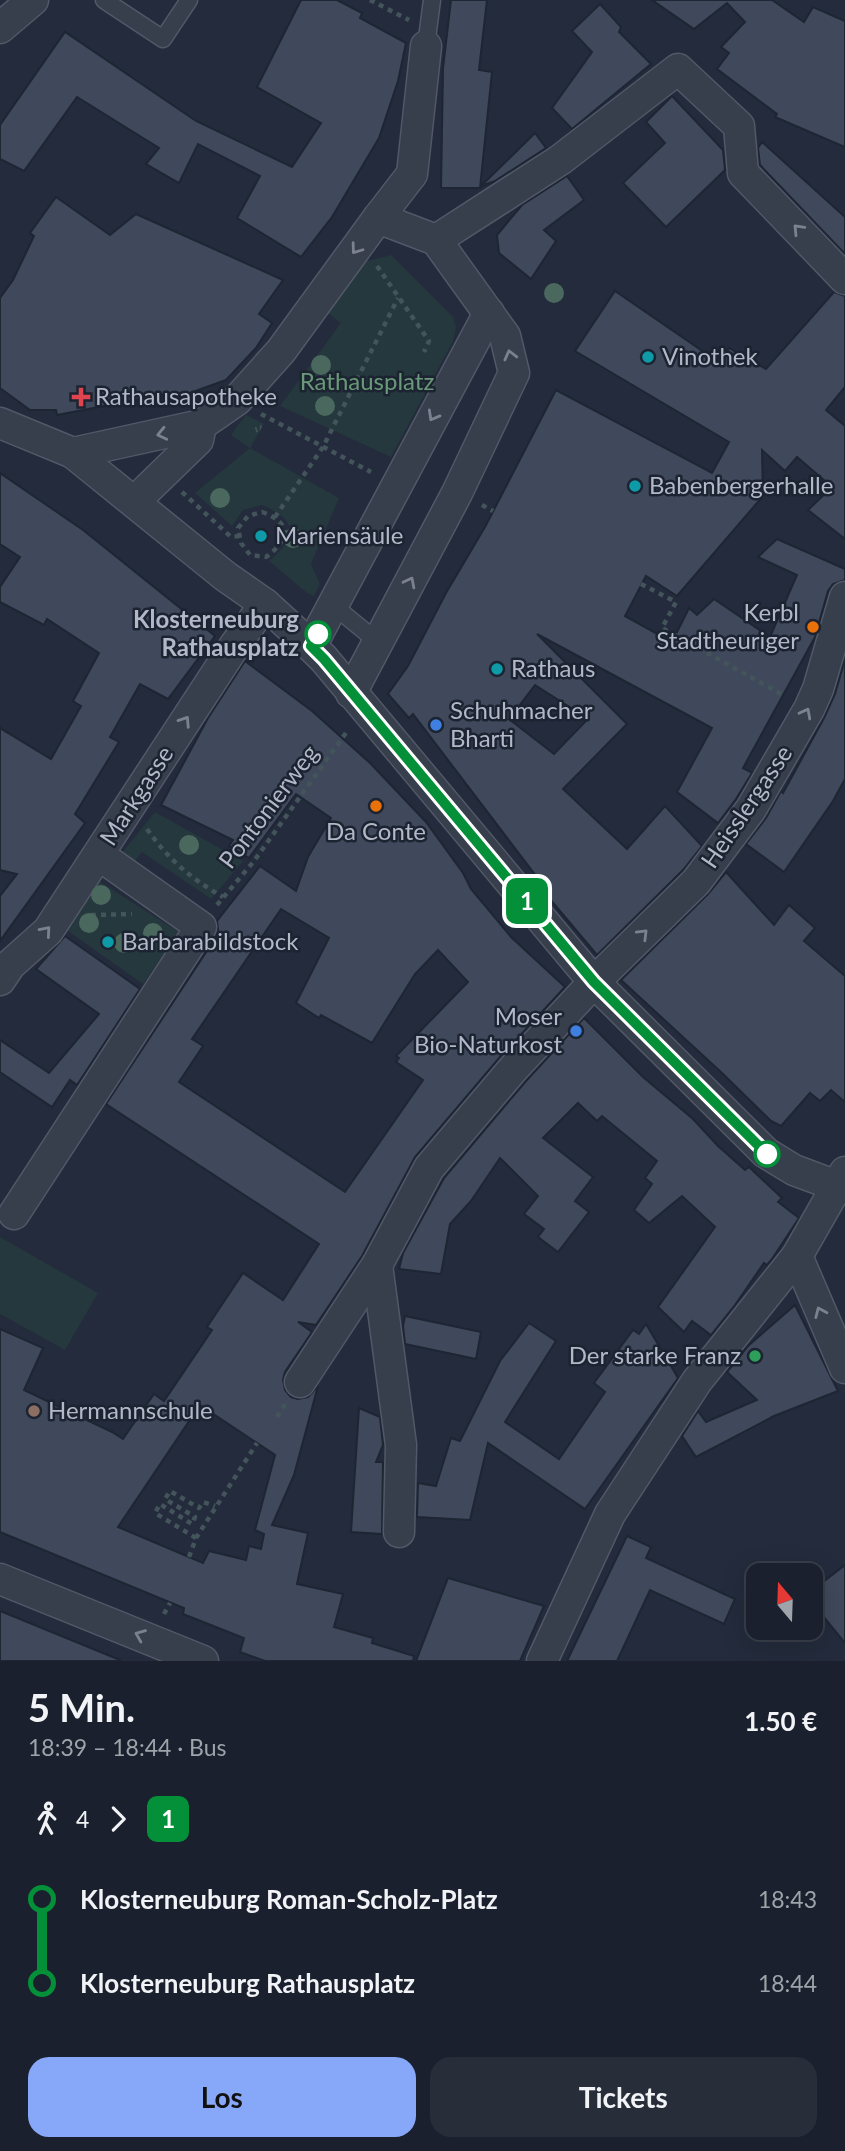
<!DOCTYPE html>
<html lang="de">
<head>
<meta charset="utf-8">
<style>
  body { margin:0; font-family:Lato,sans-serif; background:#272d39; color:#f1f3f6; height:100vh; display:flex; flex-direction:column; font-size:26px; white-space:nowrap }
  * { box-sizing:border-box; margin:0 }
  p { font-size:23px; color:#9fa3aa }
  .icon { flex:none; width:38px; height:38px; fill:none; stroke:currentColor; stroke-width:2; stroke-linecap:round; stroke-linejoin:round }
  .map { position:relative; height:1661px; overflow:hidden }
  .details { display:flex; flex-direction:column; background:#1a202d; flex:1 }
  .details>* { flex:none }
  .badge { padding:0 14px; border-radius:10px; font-size:24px; line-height:46px }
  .needle { width:46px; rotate:341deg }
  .buttons { position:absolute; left:746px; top:1563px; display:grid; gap:14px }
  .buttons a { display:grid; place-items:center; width:77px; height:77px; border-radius:14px; background:#1a202d; box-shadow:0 7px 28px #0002,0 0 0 2px #383e49; font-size:35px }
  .map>.badge { position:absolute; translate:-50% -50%; box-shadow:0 0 0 4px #fff }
  .legs { display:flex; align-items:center; gap:10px; height:77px; padding:0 28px; font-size:23px }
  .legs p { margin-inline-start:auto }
  .summary { display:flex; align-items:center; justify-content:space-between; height:119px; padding:0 28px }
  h1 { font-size:38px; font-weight:700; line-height:52px }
  .action { display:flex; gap:14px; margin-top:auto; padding:14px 28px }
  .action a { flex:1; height:80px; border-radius:21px; background:#87a8f8; color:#111; font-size:28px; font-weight:700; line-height:80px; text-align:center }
  .action a+a { background:#272d39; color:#f1f3f6 }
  ul { padding:0 28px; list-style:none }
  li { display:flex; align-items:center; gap:24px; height:84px; font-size:26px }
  li i { display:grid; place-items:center; width:10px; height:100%; margin:0 9px; background:currentColor }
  li i::after { content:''; width:18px; height:18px; margin:-9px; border:5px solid; border-radius:50%; background:#1a202d }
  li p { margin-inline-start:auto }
  li:first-child i { background:linear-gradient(#0000 50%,currentColor 0) }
  li:last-child i { background:linear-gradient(currentColor 50%,#0000 0) }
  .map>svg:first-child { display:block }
  .grass { fill:url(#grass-tufts) }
  .green { fill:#25383d }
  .building { fill:#3f495b; stroke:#1e2533; stroke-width:2; fill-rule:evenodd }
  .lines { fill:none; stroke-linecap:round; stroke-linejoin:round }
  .service-casing { stroke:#525867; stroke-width:19 }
  .minor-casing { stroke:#525867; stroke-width:33 }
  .path { stroke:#43555a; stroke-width:4.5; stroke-dasharray:5 5; stroke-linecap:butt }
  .service { stroke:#373e4c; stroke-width:16 }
  .minor { stroke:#373e4c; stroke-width:30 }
  .tree { fill:#4a685d }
  .oneway { stroke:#7b8190 }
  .line-1-casing { stroke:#fff; stroke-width:16 }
  .line-1 { stroke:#039038; stroke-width:10 }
  .culture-dot { fill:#0f9aa8; stroke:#1c2331; stroke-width:2.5 }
  .health-dot { fill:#e0444e; stroke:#1c2331; stroke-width:2.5 }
  .food-dot { fill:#e8710a; stroke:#1c2331; stroke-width:2.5 }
  .stop-1-dot { fill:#fff; stroke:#039038; stroke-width:3.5 }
  .shop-dot { fill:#3f7fe0; stroke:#1c2331; stroke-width:2.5 }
  .leisure-dot { fill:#2e9e5b; stroke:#1c2331; stroke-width:2.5 }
  .education-dot { fill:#8d6e63; stroke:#1c2331; stroke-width:2.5 }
  .labels { text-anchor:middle; stroke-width:5; stroke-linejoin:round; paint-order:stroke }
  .poi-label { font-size:24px; fill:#b2b8c8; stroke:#1c2331; text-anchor:start }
  .park-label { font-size:24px; fill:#699978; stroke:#1c2331 }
  .stop-label { font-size:24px; font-weight:bold; fill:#b2b8c8; stroke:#1c2331; text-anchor:end }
  .street-label { font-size:24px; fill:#b2b8c8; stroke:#1c2331 }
</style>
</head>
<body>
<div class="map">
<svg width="845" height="1661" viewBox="0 0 845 1661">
  <defs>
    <pattern id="grass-tufts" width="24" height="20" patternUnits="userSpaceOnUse" patternTransform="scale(1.75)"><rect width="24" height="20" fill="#25383d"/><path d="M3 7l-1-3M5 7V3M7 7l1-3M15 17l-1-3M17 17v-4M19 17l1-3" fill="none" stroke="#425358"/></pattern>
  </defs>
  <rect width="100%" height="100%" fill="#232b3c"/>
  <!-- grass -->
  <polygon class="grass" points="246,415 264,424 250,448 231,435"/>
  <!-- green -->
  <g class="green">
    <polygon points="391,255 453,317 456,328 453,341 391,457 280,406 341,323 323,309 364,262"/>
    <path d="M250 448 339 498 311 564 320 584 314 596 307 593 269 561C298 537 298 520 262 505L243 510 232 526 195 493Z"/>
    <polygon points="155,812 243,861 211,899 142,852 129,868 117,859"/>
    <polygon points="94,878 179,932 143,984 61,926"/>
    <polygon points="0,1237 98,1293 65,1350 0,1314"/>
  </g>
  <!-- building -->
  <g class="building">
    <polygon points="301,0 337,0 362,13 360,18 406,43 398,81 379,138 332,217 301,257 237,218 260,176 198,144 179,183 146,164 159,148 77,97 24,171 0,159 0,125 65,32 196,121 292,167 321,123 257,87"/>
    <polygon points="451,0 487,0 479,70 492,72 480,188 441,188 443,68"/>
    <polygon points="652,0 772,0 804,22 813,7 845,21 845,147 775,117 777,114 717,69 729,53 721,47 745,22 727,3 694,29"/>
    <polygon points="600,4 621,27 619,32 651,64 572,129 552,108 592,52 572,31"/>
    <polygon points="672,96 723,150 725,170 666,227 623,183 665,143 646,122"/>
    <polygon points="535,133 546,148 495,181 481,186"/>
    <polygon points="762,142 845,217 845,254 760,165 758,148"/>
    <polygon points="567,176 584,200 544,230 556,241 531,279 499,253 497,235 522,205"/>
    <polygon points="56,197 110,235 136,214 283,280 259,314 272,323 256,348 226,380 190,393 173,396 172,393 57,415 56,410 30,410 0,388 0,298 13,280 34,236 30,233"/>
    <path d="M615 291 720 363 729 348 766 369 834 292 845 296V387L826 410 845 426V539L808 510 832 487 797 457 785 471 762 450 763 496 677 596 646 576 625 616 672 642 689 608 697 615 714 599 770 637 797 575 758 557 777 539 845 569V580L833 584 828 591 815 637 743 768 752 773 736 799 718 823 677 792 712 728 537 634 627 724 563 789 627 849 665 806 702 846 683 870 597 955 533 879 536 876 413 714 409 718 388 694 408 666 446 593 485 527 556 390 712 473 729 442 575 351ZM535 685 588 719 554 754 509 719Z"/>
    <polygon points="0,473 83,530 215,636 168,699 140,684 110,737 119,742 75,814 85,823 0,941 0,896 17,874 0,870 0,728 51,759 81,706 73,701 99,653 47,619 44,625 0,602 0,587 20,557 0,544"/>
    <polygon points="845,659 845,779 833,801 784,872 746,844 766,818 781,791 783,793 824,718 835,694"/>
    <path d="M245 661 312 711 370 763 426 822 463 873 471 889 511 937 565 987 500 1057 415 1157 362 1256 316 1325 298 1322 312 1332 285 1372 283 1380 285 1390 291 1397 298 1399 308 1397 318 1386 294 1475 272 1525 308 1533 297 1584 343 1594 334 1627 373 1638 372 1643 414 1656 413 1661H265L240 1652 244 1638 183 1614 184 1608 0 1532V1329L43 1348 24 1390 112 1432 123 1439 154 1394 164 1401 212 1330 207 1327 243 1273 283 1300 319 1244 106 1104 216 937 218 929 217 921 260 866 296 891 308 857 331 818 296 794 249 858 229 846 233 840 161 805 208 718ZM281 909 329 938 296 1003 319 1018 321 1015 372 1043 415 974 438 950 468 982 396 1056 399 1058 396 1062 423 1080 345 1192 179 1082 203 1046 192 1039ZM200 1405 275 1455 255 1530 264 1534 261 1549 249 1546 246 1560 209 1551 203 1563 118 1527Z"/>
    <polygon points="726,872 774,925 789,905 815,928 804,941 845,976 845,1102 831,1090 820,1101 810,1093 781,1126 771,1121 722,1073 621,980 708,894"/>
    <polygon points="65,936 140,989 77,1085 70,1080 52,1107 0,1072 0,1040 49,1073 99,1014 36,969"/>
    <polygon points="584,1018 643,1077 693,1119 718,1146 745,1170 749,1167 782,1198 778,1202 799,1218 772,1259 767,1265 764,1263 735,1305 711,1335 692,1321 684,1332 658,1307 715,1227 682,1196 649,1223 634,1210 652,1184 645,1178 657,1161 602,1116 597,1121 578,1103 543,1138 593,1177 575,1201 589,1212 558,1252 538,1237 544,1229 524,1214 538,1196 500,1158 471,1201 450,1224 441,1274 399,1269 403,1253 444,1178 526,1081"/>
    <polygon points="795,1305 838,1391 774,1416 696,1457 682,1436 698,1411 706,1422 757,1400 727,1372 748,1346"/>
    <polygon points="405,1316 481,1332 476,1359 405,1344 403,1326"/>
    <polygon points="529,1323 556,1341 505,1422 559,1459 605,1392 594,1383 633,1330 639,1334 646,1324 678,1378 585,1509 488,1443 470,1520 417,1517 418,1483 436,1486 451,1438 460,1441 500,1361"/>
    <polygon points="359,1408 380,1417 383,1445 376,1462 383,1462 382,1534 351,1532"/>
    <polygon points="627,1536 651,1547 646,1558 735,1599 724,1624 650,1590 617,1661 567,1661"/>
    <polygon points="845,1565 845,1643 810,1600 810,1592"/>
    <polygon points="448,1578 544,1606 520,1661 416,1661"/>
    <polygon points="0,1611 120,1660 120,1661 0,1661"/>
  </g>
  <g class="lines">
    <!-- service casing -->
    <g class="service-casing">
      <g id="service">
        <polyline points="104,0 163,39 189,0"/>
        <polyline points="426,46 432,0"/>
        <polyline points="334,606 379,643"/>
      </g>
    </g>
    <!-- minor casing -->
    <g class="minor-casing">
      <g id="minor">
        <polyline points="0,28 33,0"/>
        <polyline points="378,218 412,174 426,46"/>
        <polyline points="436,240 560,160 678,69 739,126 743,173 845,279"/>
        <polyline points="0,423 73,453 225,576 265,604 311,646 324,659 594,982 766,1153 794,1170 845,1189"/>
        <polyline points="73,453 201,425 237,400 281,351 378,218 436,240 505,336 514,373 457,493 351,693"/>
        <polyline points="135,501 198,440 201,425"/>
        <polyline points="311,646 489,313"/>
        <polyline points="0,980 10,965 48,931 235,645 265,604"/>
        <polyline points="14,1214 201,927 99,855"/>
        <polyline points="797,1256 845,1368"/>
        <polyline points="377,1265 401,1445 399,1532"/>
        <polyline points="300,1382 377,1265 429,1168 513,1069 594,982 696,882 751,809 809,709 818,689 845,597"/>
        <polyline points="0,1579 203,1661"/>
        <polyline points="542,1661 610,1514 697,1381 797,1256 845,1172"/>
      </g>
    </g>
    <!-- path -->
    <g class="path">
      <polyline points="370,0 409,20"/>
      <polyline points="377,266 429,341 424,352"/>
      <polyline points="261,414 371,472"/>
      <polyline points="182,492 231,537 240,536"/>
      <polyline points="482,505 493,511"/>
      <path d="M262 512C293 523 289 540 266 557L250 555 241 543 238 528 248 516Z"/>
      <polyline points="275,517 323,447 398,298"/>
      <polyline points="641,584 676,602 662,628 783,695"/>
      <path d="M147 829C169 860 190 878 223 897"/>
      <polyline points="217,905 254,861 348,730"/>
      <polyline points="91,915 132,914"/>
      <polyline points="277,1417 286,1403"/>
      <polyline points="196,1538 155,1513 160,1504 192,1524 195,1517 165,1499 170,1491 199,1508 203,1502 215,1506"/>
      <polyline points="189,1557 196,1538 257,1443"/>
      <polyline points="164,1614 170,1603"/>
    </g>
    <!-- service -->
    <use href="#service" class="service"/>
    <!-- minor -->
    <use href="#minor" class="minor"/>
  </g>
  <!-- trees -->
  <g class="tree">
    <circle cx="554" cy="293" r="10"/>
    <circle cx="321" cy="365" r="10"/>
    <circle cx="325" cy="406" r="10"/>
    <circle cx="220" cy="498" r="10"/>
    <circle cx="293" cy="538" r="10"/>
    <circle cx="189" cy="845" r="10"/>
    <circle cx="101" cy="895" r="10"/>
    <circle cx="89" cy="923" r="10"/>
    <circle cx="153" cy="933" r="10"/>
    <circle cx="124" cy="943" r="10"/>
  </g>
  <!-- one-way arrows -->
  <defs><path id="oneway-chevron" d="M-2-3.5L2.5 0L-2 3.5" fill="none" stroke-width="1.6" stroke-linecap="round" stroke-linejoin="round" transform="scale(1.75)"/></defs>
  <g class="oneway">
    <use href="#oneway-chevron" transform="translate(798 229) rotate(-134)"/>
    <use href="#oneway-chevron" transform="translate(356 249) rotate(126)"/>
    <use href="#oneway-chevron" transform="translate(510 355) rotate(-104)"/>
    <use href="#oneway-chevron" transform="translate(433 416) rotate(119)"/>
    <use href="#oneway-chevron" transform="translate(162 434) rotate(167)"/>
    <use href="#oneway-chevron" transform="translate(410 582) rotate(-63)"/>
    <use href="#oneway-chevron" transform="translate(806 713) rotate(-62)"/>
    <use href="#oneway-chevron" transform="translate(185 721) rotate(-57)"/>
    <use href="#oneway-chevron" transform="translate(46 931) rotate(-49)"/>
    <use href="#oneway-chevron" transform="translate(643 934) rotate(-45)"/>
    <use href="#oneway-chevron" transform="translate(820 1312) rotate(-114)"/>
    <use href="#oneway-chevron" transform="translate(140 1635) rotate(-158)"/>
  </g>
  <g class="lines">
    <!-- line-1 casing -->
    <g class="line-1-casing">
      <polyline id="line-1" points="318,634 311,646 324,659 594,982 767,1154"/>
    </g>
    <!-- line-1 -->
    <use href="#line-1" class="line-1"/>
  </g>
  <!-- markers -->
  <g class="culture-dot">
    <circle cx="648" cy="357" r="7"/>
    <circle cx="635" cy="486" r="7"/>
    <circle cx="261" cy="536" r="7"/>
    <circle cx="497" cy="669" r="7"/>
    <circle cx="108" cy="942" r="7"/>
  </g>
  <path class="health-dot" d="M77.5 386.5h7v7h7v7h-7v7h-7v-7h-7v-7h7z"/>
  <g class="food-dot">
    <circle cx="813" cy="627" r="7"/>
    <circle cx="376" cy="806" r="7"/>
  </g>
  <g class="stop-1-dot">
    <circle cx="318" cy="634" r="12"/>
    <circle cx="767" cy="1154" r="12"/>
  </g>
  <g class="shop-dot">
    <circle cx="436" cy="725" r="7"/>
    <circle cx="576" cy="1031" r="7"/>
  </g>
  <circle class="leisure-dot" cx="755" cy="1356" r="7"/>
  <circle class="education-dot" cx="34" cy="1411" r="7"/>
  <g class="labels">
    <!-- poi labels -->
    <g class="poi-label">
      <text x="662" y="365">Vinothek</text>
      <text x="95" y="405">Rathausapotheke</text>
      <text x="649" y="494">Babenbergerhalle</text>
      <text x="275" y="544">Mariensäule</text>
      <text x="799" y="621" text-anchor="end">Kerbl<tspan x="799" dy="28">Stadtheuriger</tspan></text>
      <text x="511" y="677">Rathaus</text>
      <text x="450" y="719">Schuhmacher<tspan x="450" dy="28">Bharti</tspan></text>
      <text x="376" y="840" text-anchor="middle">Da Conte</text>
      <text x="122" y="950">Barbarabildstock</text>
      <text x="562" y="1025" text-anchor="end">Moser<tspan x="562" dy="28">Bio-Naturkost</tspan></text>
      <text x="741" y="1364" text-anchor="end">Der starke Franz</text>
      <text x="48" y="1419">Hermannschule</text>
    </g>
    <!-- park labels -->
    <g class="park-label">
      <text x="367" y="390">Rathausplatz</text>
    </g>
    <!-- stop labels -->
    <g class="stop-label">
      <text x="299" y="628">Klosterneuburg<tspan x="299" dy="28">Rathausplatz</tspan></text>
    </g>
    <!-- street labels -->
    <g class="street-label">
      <text transform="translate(137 796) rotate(-57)" y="8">Markgasse</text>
      <text transform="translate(269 807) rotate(-53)" y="8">Pontonierweg</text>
      <text transform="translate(747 807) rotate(-56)" y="8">Heisslergasse</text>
    </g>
  </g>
</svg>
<div class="buttons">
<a><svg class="needle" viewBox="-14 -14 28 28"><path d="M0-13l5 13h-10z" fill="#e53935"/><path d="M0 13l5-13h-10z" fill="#9fa3aa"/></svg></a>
</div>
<b class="badge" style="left:527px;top:901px;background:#039038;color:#fff">1</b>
</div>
<section class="details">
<div class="summary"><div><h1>5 Min.</h1><p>18:39 – 18:44 · Bus</p></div><b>1.50 €</b></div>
<div class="legs"><svg class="icon" aria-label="walk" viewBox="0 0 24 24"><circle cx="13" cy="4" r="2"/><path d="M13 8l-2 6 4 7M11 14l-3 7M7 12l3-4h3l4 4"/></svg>4<svg class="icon" aria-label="forward" viewBox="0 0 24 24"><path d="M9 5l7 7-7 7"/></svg><b class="badge" style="background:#039038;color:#fff">1</b></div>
<ul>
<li><i style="color:#039038"></i><b>Klosterneuburg Roman-Scholz-Platz</b><p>18:43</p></li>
<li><i style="color:#039038"></i><b>Klosterneuburg Rathausplatz</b><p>18:44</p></li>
</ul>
<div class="action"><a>Los</a><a>Tickets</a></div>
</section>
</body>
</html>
